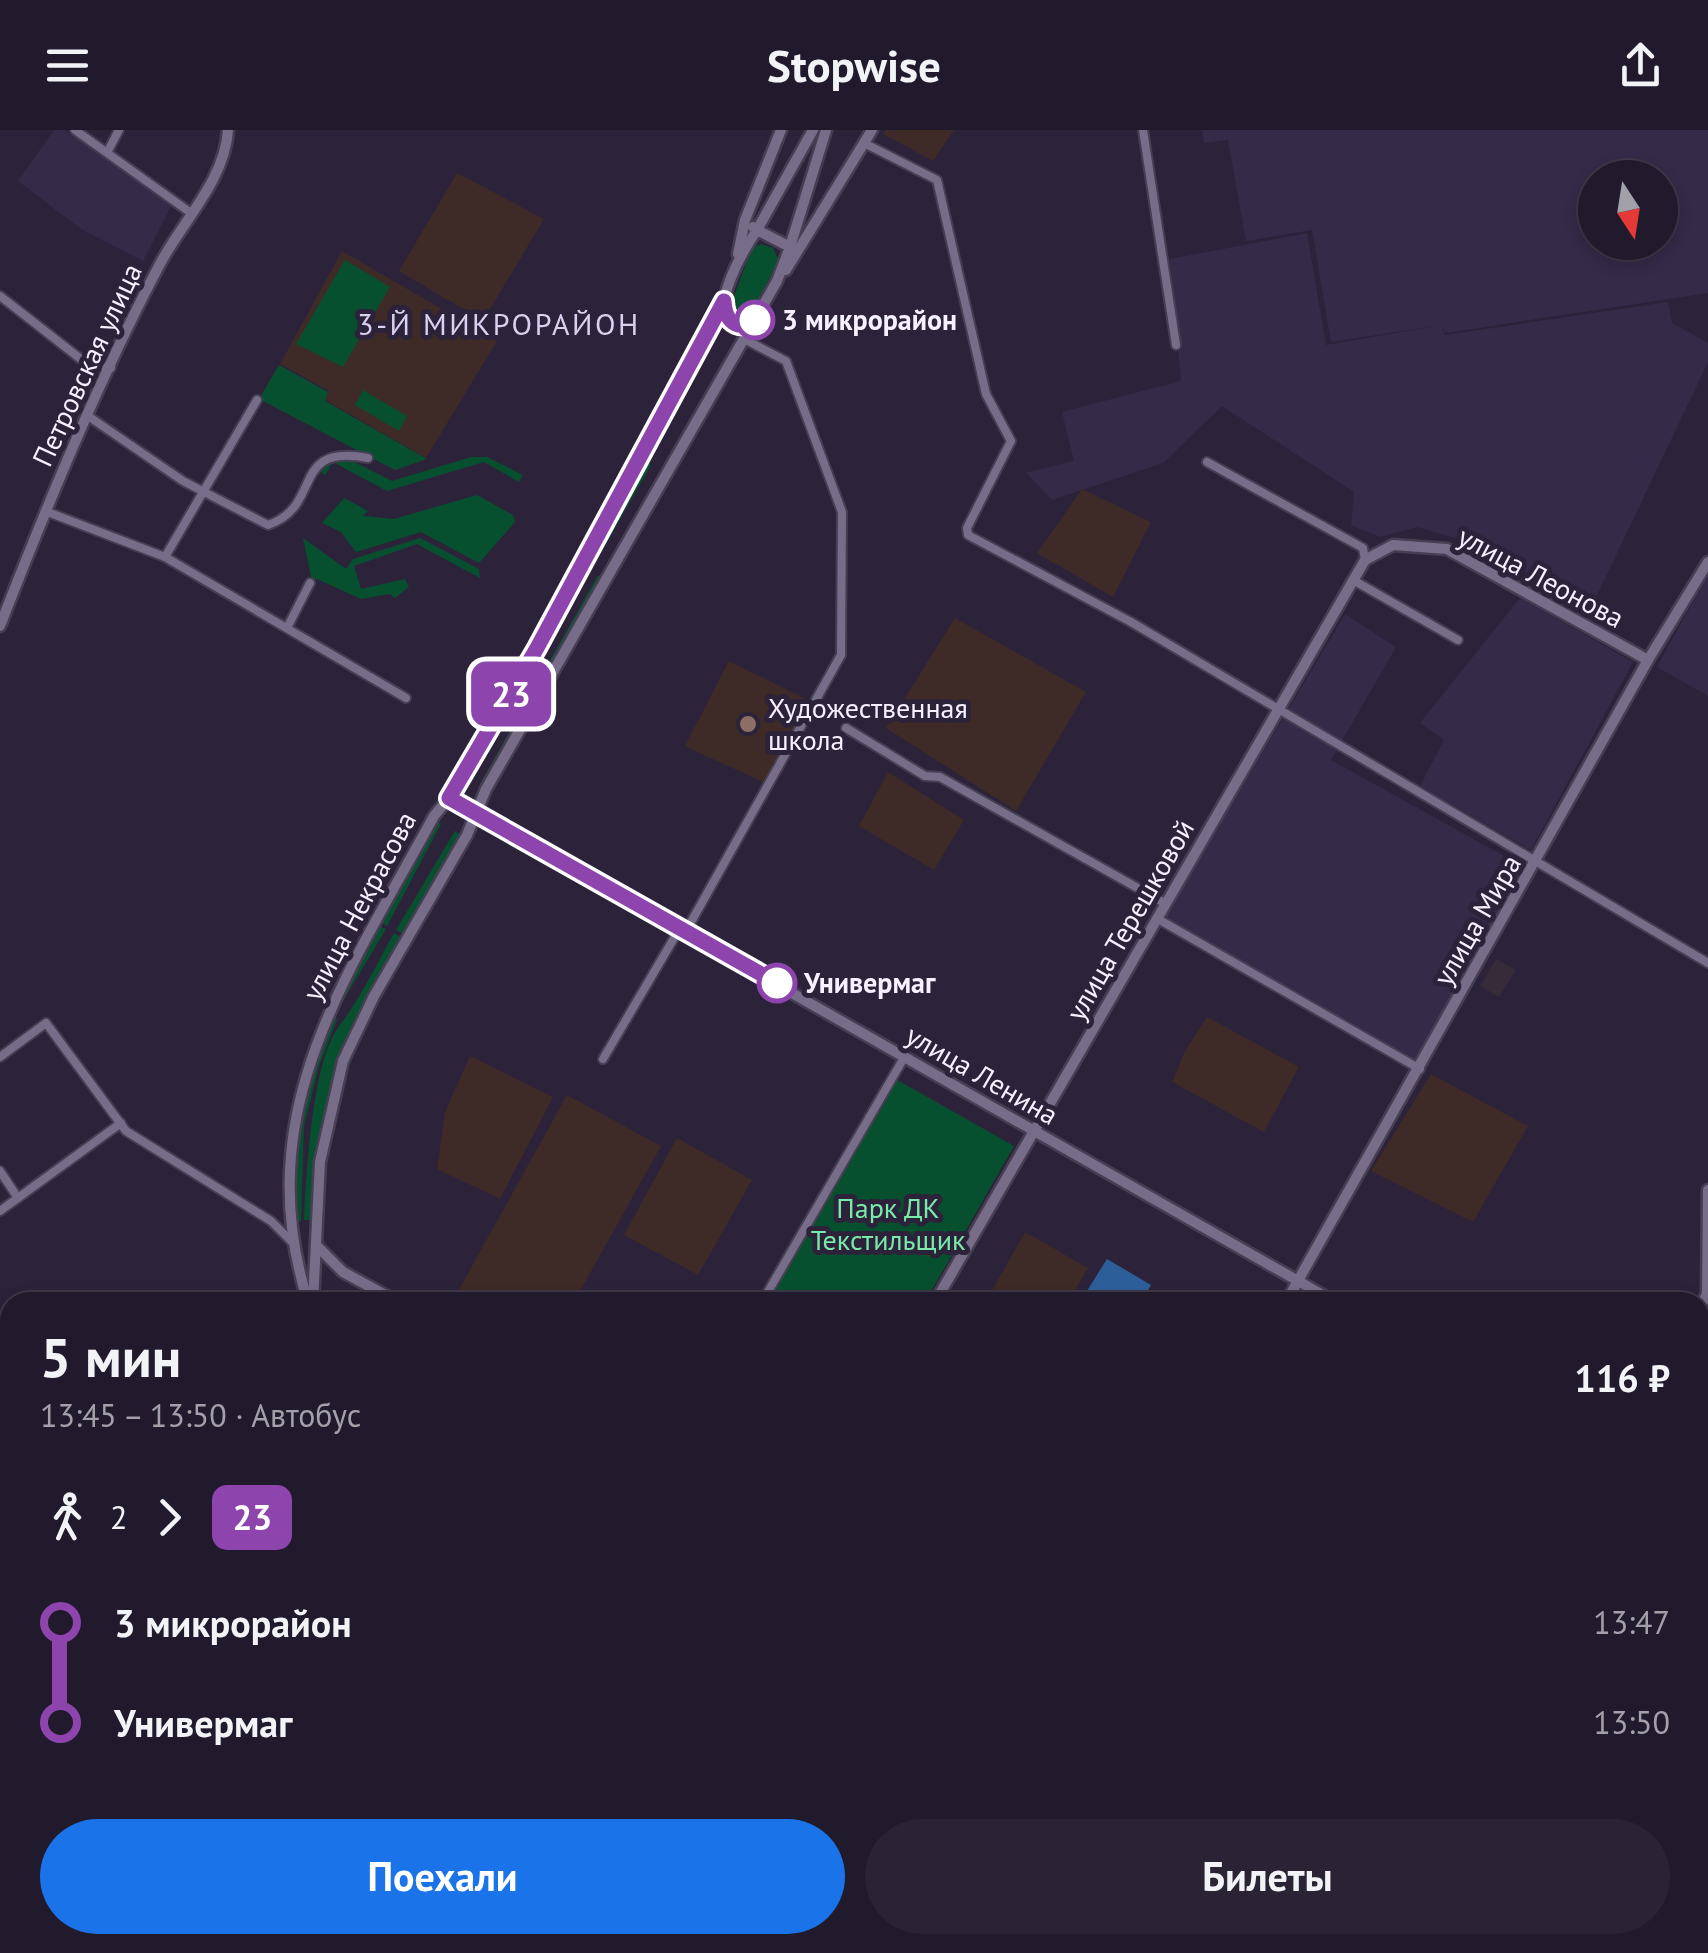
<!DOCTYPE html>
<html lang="ru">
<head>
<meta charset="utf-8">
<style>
  body { margin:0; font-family:"PT Sans",sans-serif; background:#292334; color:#f1f3f6; height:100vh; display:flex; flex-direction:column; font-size:38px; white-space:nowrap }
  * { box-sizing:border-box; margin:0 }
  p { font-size:32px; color:#a2a1a9 }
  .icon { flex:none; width:55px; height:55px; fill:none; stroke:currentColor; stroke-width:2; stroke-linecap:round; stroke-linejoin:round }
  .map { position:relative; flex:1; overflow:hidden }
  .side { position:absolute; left:0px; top:1162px; width:1710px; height:662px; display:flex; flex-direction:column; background:#211a2c; border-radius:30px 30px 0 0; box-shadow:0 5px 15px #0003,0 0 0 2px #3e3848 }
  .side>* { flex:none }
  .badge { padding:0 20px; border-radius:15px; font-size:35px; line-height:65px }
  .needle { width:65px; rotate:168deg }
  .fabs { position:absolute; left:1578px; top:30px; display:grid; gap:20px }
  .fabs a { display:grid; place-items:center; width:100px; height:100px; border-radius:50%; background:#211a2c; box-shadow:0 5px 15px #0003,0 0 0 2px #3e3848; font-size:50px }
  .map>.badge { position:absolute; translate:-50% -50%; box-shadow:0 0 0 5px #fff }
  .legs { display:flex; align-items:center; gap:15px; height:110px; padding:0 40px; font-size:32px }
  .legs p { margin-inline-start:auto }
  .headline { display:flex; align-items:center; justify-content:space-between; height:170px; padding:0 40px }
  h1 { font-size:55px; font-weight:700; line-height:75px }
  .cta { display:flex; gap:20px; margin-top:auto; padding:20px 40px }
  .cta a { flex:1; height:115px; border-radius:60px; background:#1a73e8; color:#fff; font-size:40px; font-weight:700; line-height:115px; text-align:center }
  .cta a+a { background:#292334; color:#f1f3f6 }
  ul { padding:0 40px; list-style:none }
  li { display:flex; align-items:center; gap:35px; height:100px; font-size:38px }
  li i { display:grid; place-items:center; width:15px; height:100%; margin:0 12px; background:currentColor }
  li i::after { content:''; width:25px; height:25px; margin:-12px; border:8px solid; border-radius:50%; background:#211a2c }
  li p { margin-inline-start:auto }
  li:first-child i { background:linear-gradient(#0000 50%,currentColor 0) }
  li:last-child i { background:linear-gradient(currentColor 50%,#0000 0) }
  header { display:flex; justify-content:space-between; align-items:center; height:130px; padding:0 40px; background:#211a2c; font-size:45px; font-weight:700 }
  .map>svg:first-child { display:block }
  .commercial { fill:#372b39 }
  .built { fill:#352a48; fill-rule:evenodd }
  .education { fill:#3e2a27 }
  .green { fill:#07502f }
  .water { fill:#2c5f9a }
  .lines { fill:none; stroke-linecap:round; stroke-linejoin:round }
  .street-casing { stroke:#463e52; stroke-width:12 }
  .secondary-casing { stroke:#463e52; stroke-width:15 }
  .street { stroke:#776d89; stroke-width:8 }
  .secondary { stroke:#776d89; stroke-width:10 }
  .line-1-casing { stroke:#fff; stroke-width:22 }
  .line-1 { stroke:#8e44ad; stroke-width:15 }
  .stop-1-dot { fill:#fff; stroke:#8e44ad; stroke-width:5 }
  .education-dot { fill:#8d6e63; stroke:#2c233b; stroke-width:4 }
  .labels { text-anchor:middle; stroke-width:10; stroke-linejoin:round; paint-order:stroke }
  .stop-label { font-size:28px; font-weight:bold; fill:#f5f1fe; stroke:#2c233b; text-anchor:start }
  .street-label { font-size:28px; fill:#f5f1fe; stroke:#2c233b }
  .poi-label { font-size:28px; fill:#f5f1fe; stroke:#2c233b; text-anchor:start }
  .park-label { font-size:28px; fill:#78eaa9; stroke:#2c233b }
  .neighbourhood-label { font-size:30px; letter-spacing:2.5px; fill:#dbd0ef; stroke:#2c233b }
</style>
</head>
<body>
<header><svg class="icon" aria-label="menu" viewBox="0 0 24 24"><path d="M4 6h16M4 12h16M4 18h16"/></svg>Stopwise<svg class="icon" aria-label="share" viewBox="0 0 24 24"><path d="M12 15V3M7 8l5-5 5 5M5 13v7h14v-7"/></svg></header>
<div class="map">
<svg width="1708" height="1823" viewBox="0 0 1708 1823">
  <rect width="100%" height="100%" fill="#2c233b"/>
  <!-- commercial -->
  <polygon class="commercial" points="1496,829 1516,840 1499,867 1480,856"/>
  <!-- built -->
  <g class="built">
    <polygon points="54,0 64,0 96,21 99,18 172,74 143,131 81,99 18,51"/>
    <path d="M1202 0H1708V163L1446 203 1442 197 1445 205 1668 172 1672 193 1708 213V232L1590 480 1482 416 1417 397 1380 407 1351 395 1354 362 1222 276 1163 333 1052 370 1026 343 1074 331 1062 282 1181 251 1170 129 1307 103 1326 215 1442 195 1331 212 1312 100 1246 111 1228 10 1204 13ZM1595 48H1660V112H1595Z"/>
    <polygon points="1708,445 1708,566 1657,537"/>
    <polygon points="1520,468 1633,532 1531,720 1420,656 1444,610 1420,593"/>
    <polygon points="1345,484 1396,517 1331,630 1524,737 1415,930 1165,787"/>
    <polygon points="0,1694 10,1707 10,1815 92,1815 98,1823 0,1823"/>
    <polygon points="469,1815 555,1815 555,1823 460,1823"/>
  </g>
  <!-- education -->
  <g class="education">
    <polygon points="886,0 954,0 933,31 883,4"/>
    <polygon points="457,43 544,89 483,191 399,141"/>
    <polygon points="342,121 497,211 426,328 325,270 329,261 280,234"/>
    <polygon points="1082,359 1151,392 1113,467 1037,423"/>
    <polygon points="955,488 1086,562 1016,681 886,598"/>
    <polygon points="729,531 812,572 767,654 685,616"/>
    <polygon points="888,642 964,690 934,740 859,696"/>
    <polygon points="1207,887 1299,937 1264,1002 1172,952 1185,921"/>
    <polygon points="470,926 553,967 500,1069 437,1039 445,982"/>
    <polygon points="1431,944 1528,996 1473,1092 1371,1041"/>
    <polygon points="567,965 661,1016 574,1172 452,1172"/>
    <polygon points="677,1008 752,1050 698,1145 624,1105"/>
    <polygon points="1025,1102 1088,1138 1068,1172 1004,1172 990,1164"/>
  </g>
  <!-- green -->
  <g class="green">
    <polygon points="761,114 773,118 779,131 749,186 736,188 731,174 752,118"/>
    <polygon points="345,130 390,157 343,237 296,214"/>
    <polygon points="279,235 328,262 325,271 427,329 395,340 259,269"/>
    <polygon points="363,260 407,286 399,301 355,275"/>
    <polygon points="471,327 487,327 523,345 519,352 484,332 387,361 333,332 325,345 321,342 329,329 346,328 392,351"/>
    <polygon points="647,333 651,335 471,649 467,647"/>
    <polygon points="477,365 513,385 515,392 479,433 421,402 356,422 341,402 322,393 344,368 368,381 363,386 394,389"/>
    <polygon points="303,408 346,439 353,429 420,408 479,439 480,448 417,414 354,436 361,459 405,449 409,457 395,468 390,464 361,469 317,449 312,451"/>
    <polygon points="598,445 602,448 484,656 480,654"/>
    <polygon points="435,691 441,694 387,796 379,791"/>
    <polygon points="455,701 461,705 405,805 396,800"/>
    <path d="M377 795 386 799 334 886 337 890 319 936 304 996 301 1091H294C291 964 323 905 377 795Z"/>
    <path d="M394 803 403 809C345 914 315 967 313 1090H304C307 1042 311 932 340 895 359 870 377 834 394 803Z"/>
    <polygon points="892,947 1014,1016 925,1172 763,1172"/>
    <polygon points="0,1558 10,1572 10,1682 0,1669"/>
    <polygon points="119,1815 213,1815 202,1823 125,1823"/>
    <rect x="1458" y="1815" width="241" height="8"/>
  </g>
  <!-- water -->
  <polygon class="water" points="1107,1129 1151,1155 1141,1172 1080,1172"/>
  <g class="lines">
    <!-- street casing -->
    <g class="street-casing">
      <g id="street">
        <polyline points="75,0 191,83"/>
        <polyline points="1143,0 1176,215"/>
        <polyline points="864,13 937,50 986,264 1011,311 967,398 968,405 1131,492 1708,833"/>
        <polyline points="108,21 119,0"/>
        <polyline points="0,166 82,230 111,238"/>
        <path d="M88 286 183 351 268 395C324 376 289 313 368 328"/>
        <polyline points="1207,332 1363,418 1365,430"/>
        <polyline points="45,381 165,427 406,568"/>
        <polyline points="165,427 257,270"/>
        <polyline points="1353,450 1458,510"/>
        <polyline points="288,496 310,453"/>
        <polyline points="846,598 925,646 940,647 1166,774"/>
        <polyline points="1158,789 1420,939"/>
        <polyline points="686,801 841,525 842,382 786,231 744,209"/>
        <polyline points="0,927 46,893 126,1001 271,1091 294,1114"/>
        <polyline points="603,929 680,798"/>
        <polyline points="0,1041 18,1068"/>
        <polyline points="0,1081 121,993"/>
        <polyline points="762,1172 905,926"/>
        <polyline points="0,1507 10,1501"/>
        <polyline points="1399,1815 1399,1823"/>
      </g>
    </g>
    <!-- secondary casing -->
    <g class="secondary-casing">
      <g id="secondary">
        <polyline points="753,97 757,100 813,0"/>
        <polyline points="793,117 790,117 826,0"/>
        <polyline points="738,124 745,90 781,0"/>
        <polyline points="786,140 872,0"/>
        <path d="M0 496C48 373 98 251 160 134 182 92 225 50 228 0"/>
        <polyline points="449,668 1335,1172"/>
        <polyline points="316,1115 343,1142 398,1172"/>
        <path d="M308 1172C248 981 347 846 434 686L449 668 537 518 724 172"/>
        <path d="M313 1172 320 1032 343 931 374 866 467 705 486 659 777 151 790 117 757 100C746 116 707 179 733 194 741 199 748 195 755 190"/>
        <polyline points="935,1172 1365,430 1393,415 1447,419 1648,530"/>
        <polyline points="1286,1172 1648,530 1708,432"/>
        <polyline points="1700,1177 1707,1164 1708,1060"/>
        <polyline points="1700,1185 1708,1184"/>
        <polyline points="1700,1263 1705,1278 1706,1823"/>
        <polyline points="0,1674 10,1687"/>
        <polyline points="108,1815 114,1823"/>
        <polyline points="218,1823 228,1815"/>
        <polyline points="568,1823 568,1815"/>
        <polyline points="1129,1823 1129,1815"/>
      </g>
    </g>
    <!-- street -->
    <use href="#street" class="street"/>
    <!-- secondary -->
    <use href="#secondary" class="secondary"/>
  </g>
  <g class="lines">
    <!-- line-1 casing -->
    <g class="line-1-casing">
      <path id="line-1" d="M755 190C737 202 725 191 724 171L537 518 449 668 777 853"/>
    </g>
    <!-- line-1 -->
    <use href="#line-1" class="line-1"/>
  </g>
  <!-- markers -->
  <g class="stop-1-dot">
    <circle cx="755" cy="190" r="18"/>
    <circle cx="777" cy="853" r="18"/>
  </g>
  <circle class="education-dot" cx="748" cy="594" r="10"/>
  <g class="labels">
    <!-- stop labels -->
    <g class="stop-label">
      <text x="782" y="200">3 микрорайон</text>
      <text x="804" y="863">Универмаг</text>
    </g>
    <!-- street labels -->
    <g class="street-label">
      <text transform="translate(87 235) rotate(-65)" y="10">Петровская улица</text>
      <text transform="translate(1541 447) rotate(28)" y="10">улица Леонова</text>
      <text transform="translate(359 776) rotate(-62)" y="10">улица Некрасова</text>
      <text transform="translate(1130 790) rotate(-60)" y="10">улица Терешковой</text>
      <text transform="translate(1477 790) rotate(-60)" y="10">улица Мира</text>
      <text transform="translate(982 945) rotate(30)" y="10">улица Ленина</text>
    </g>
    <!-- poi labels -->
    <g class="poi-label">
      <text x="768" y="588">Художественная<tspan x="768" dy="32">школа</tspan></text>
    </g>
    <!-- park labels -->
    <g class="park-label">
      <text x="888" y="1088">Парк ДК<tspan x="888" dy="32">Текстильщик</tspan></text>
    </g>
    <!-- neighbourhood labels -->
    <g class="neighbourhood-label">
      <text x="499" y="205">3-Й МИКРОРАЙОН</text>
    </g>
  </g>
</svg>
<div class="fabs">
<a><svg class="needle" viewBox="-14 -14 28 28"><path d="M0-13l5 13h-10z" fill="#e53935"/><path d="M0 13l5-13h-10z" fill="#a2a1a9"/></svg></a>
</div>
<b class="badge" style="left:511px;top:564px;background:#8e44ad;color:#fff">23</b>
<section class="side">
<div class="headline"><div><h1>5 мин</h1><p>13:45 – 13:50 · Автобус</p></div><b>116 ₽</b></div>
<div class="legs"><svg class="icon" aria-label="walk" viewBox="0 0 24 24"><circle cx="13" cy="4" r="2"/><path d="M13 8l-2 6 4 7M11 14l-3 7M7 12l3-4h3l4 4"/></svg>2<svg class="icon" aria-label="forward" viewBox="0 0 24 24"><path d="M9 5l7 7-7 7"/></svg><b class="badge" style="background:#8e44ad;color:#fff">23</b></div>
<ul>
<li><i style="color:#8e44ad"></i><b>3 микрорайон</b><p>13:47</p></li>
<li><i style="color:#8e44ad"></i><b>Универмаг</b><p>13:50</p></li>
</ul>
<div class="cta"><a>Поехали</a><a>Билеты</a></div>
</section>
</div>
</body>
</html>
